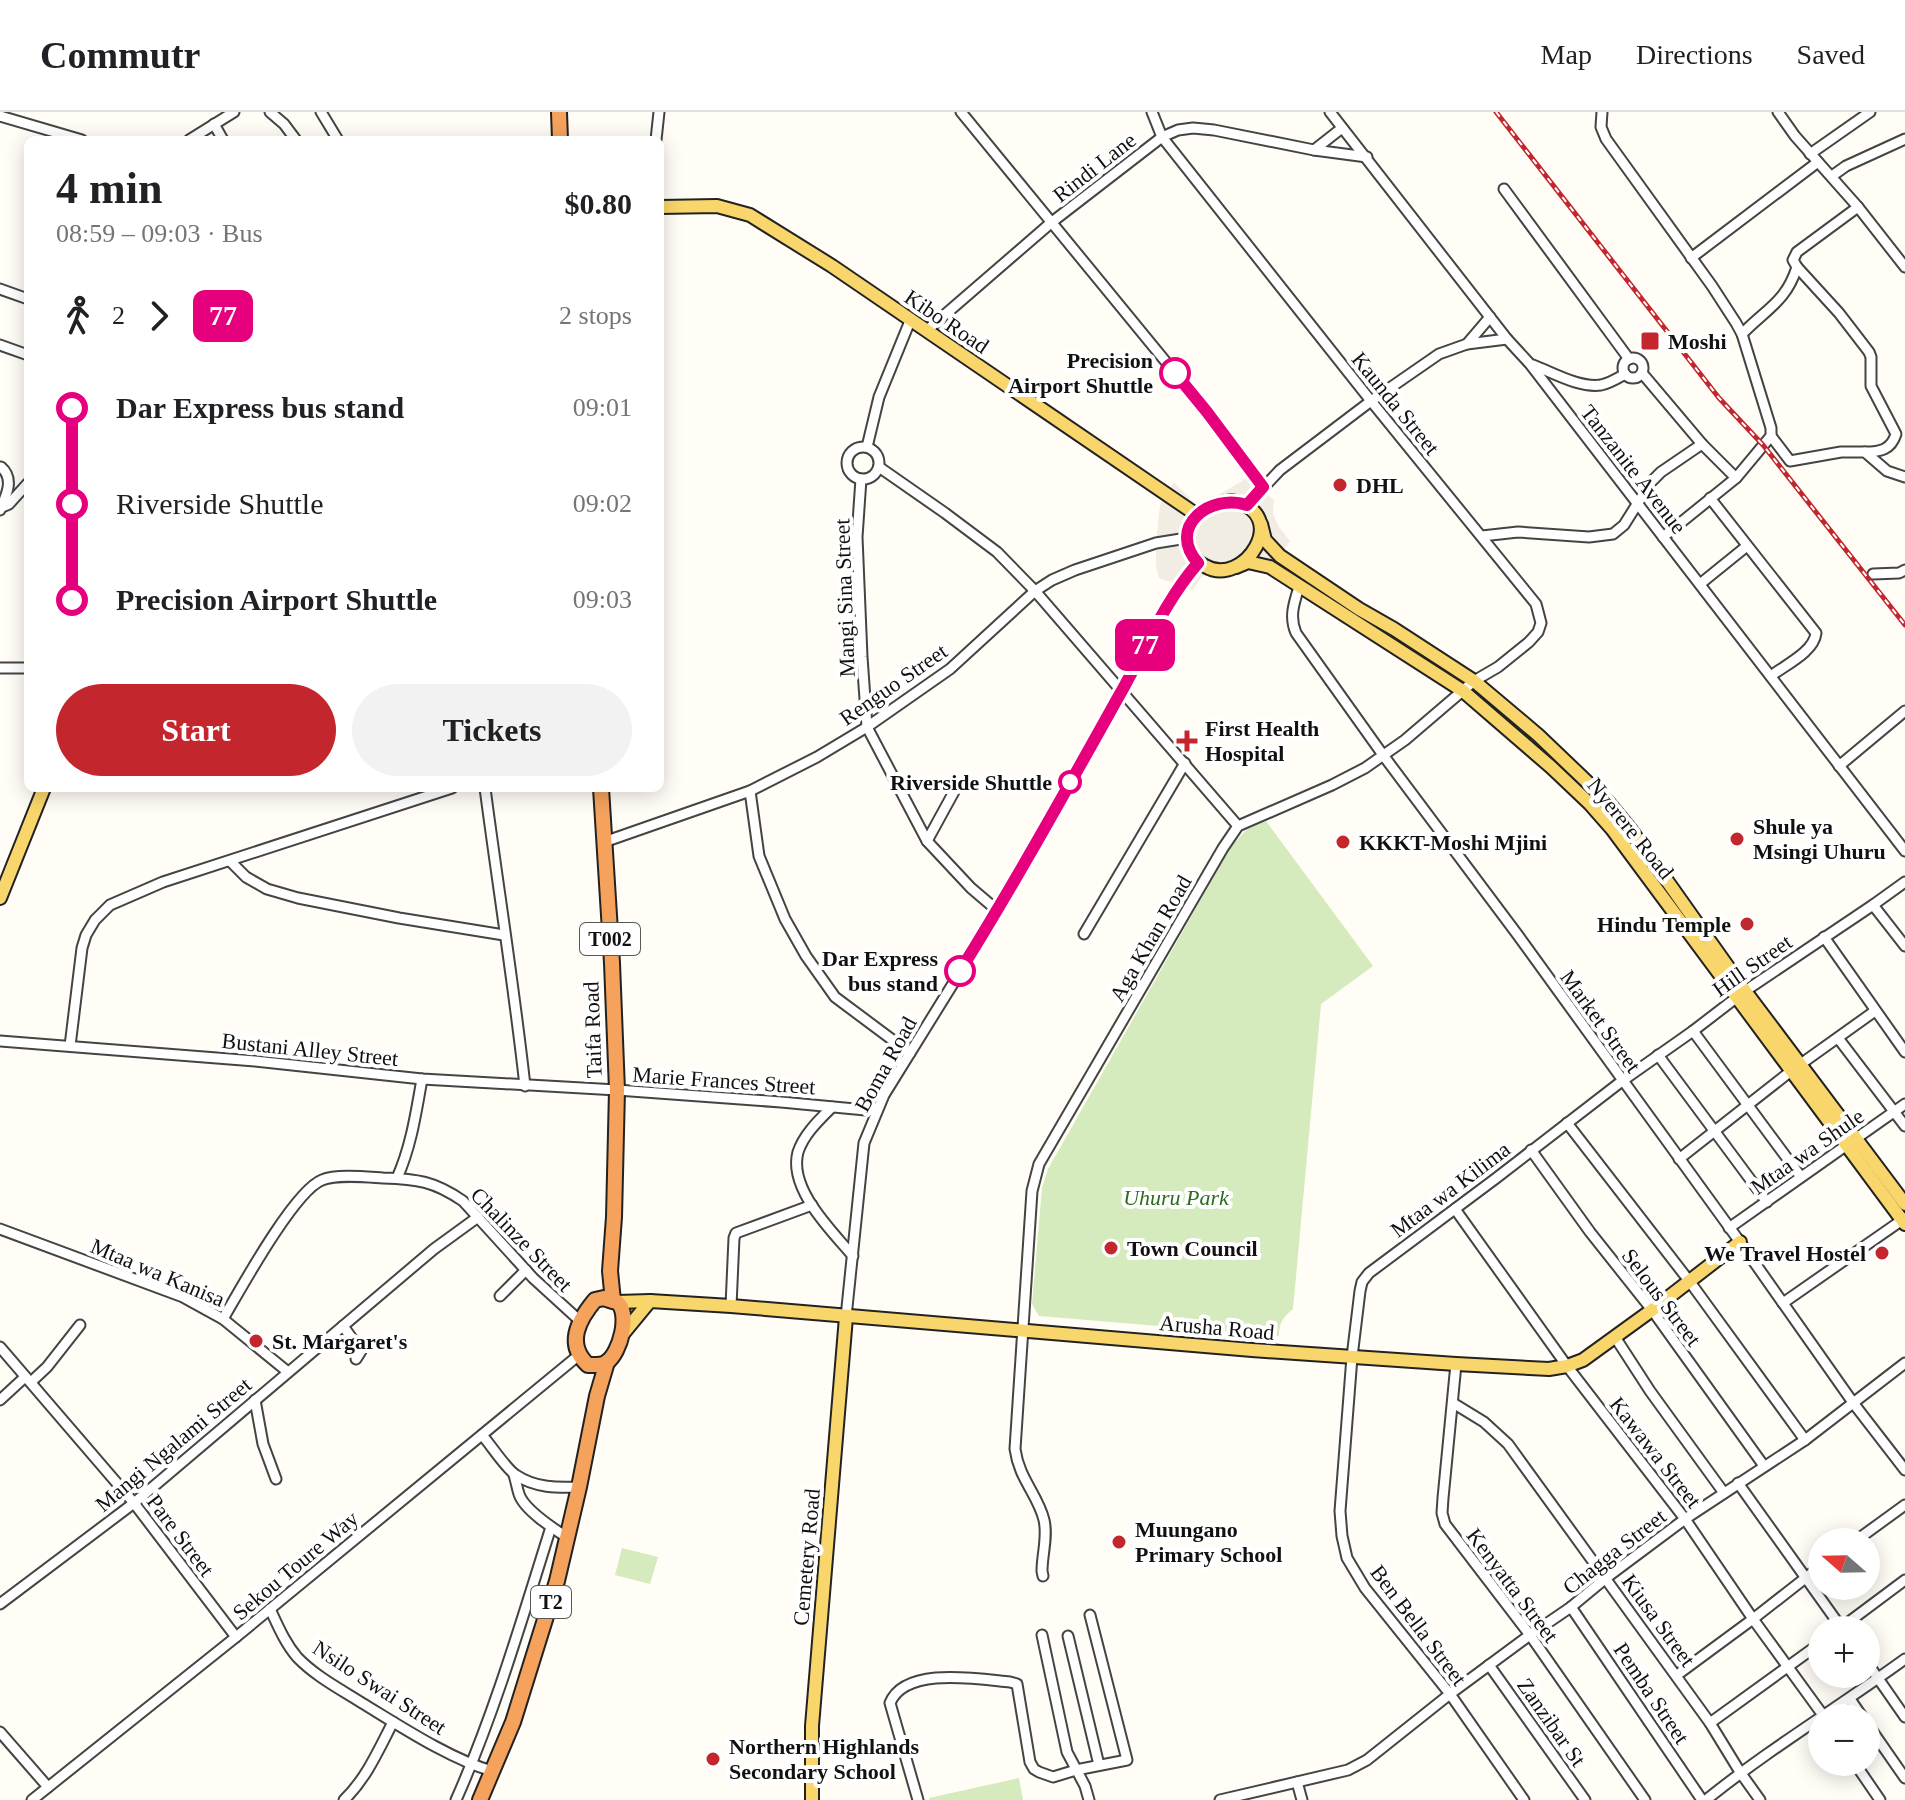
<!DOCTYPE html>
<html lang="en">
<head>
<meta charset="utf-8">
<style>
  body { margin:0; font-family:"Times New Roman",serif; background:#f2f2f2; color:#202124; height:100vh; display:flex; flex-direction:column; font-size:30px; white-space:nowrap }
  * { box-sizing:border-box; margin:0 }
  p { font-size:26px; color:#757577 }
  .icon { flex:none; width:44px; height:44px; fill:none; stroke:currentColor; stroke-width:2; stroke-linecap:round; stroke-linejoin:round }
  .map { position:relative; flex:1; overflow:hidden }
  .panel { position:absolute; left:24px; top:24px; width:640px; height:656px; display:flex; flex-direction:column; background:#fff; border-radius:12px; box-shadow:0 4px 20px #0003 }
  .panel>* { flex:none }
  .badge { padding:0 16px; border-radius:12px; font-size:28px; line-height:52px }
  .needle { width:52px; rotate:290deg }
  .fabs { position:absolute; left:1808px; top:1416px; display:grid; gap:16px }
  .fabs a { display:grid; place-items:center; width:72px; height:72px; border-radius:50%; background:#fff; box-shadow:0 4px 20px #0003; font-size:40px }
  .map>.badge { position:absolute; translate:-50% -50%; box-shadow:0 0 0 4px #fff }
  .legs { display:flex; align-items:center; gap:12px; height:88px; padding:0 32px; font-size:26px }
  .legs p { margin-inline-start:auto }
  .head { display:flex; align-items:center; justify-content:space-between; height:136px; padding:0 32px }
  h1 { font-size:44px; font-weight:700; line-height:60px }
  .primary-button { display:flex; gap:16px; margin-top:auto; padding:16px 32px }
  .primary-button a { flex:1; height:92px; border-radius:48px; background:#c4262e; color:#fff; font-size:32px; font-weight:700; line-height:92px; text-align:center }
  .primary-button a+a { background:#f2f2f2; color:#202124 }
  ul { padding:0 32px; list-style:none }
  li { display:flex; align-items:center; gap:28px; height:96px; font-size:30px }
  li i { display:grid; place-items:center; width:12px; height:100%; margin:0 10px; background:currentColor }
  li i::after { content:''; width:20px; height:20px; margin:-10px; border:6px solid; border-radius:50%; background:#fff }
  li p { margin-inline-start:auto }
  li:first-child i { background:linear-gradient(#0000 50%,currentColor 0) }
  li:last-child i { background:linear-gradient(currentColor 50%,#0000 0) }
  header { display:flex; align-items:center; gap:48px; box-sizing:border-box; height:112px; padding:0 40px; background:#fff; border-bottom:2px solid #e0e0e0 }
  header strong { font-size:38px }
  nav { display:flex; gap:44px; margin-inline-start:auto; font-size:28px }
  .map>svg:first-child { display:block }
  .green { fill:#d5ebbd }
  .plaza { fill:#f1ede2 }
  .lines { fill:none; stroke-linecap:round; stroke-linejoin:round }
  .minor-casing { stroke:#444; stroke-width:13 }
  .major-casing { stroke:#222; stroke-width:16 }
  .highway-casing { stroke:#222; stroke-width:18 }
  .minor { stroke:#fff; stroke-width:9 }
  .major { stroke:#f9d66b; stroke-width:12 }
  .highway { stroke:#f5a25d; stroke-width:14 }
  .rail-casing { stroke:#c4262e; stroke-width:5 }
  .rail { stroke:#fff; stroke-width:2; stroke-dasharray:6; stroke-linecap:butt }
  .line-1-casing { stroke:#fff; stroke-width:18 }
  .line-1 { stroke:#e6007e; stroke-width:12 }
  .poi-dot { fill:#c4262e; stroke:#fff; stroke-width:3 }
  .stop-1-dot { fill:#fff; stroke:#e6007e; stroke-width:4 }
  .labels { text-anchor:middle; stroke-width:8; stroke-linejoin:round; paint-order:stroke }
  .shield { fill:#fff; stroke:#585858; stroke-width:2 }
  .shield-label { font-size:20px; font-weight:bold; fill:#111 }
  .street-label { font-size:22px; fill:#111; stroke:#fff }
  .poi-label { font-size:22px; font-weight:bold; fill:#111; stroke:#fff; text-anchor:start }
  .stop-label { font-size:22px; font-weight:bold; fill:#111; stroke:#fff; text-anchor:end }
  .park-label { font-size:22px; font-style:italic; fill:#2f6b1f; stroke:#fff }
</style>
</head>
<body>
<header>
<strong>Commutr</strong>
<nav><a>Map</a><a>Directions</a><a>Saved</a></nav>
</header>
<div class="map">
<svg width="1905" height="1688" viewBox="0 0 1905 1688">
  <rect width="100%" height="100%" fill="#fffdf5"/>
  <!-- green -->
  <g class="green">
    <path d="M1266 709 1373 854 1321 892 1293 1197C1283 1205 1279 1211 1279 1224L1039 1204 1032 1192 1042 1076 1048 1057 1230 736 1246 718Z"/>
    <polygon points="622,1436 658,1445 650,1472 615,1463"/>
    <polygon points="1019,1666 1023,1688 929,1688 929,1686"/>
  </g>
  <!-- plaza -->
  <polygon class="plaza" points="1247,366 1274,388 1273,402 1279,415 1290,429 1280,444 1267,458 1244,455 1234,461 1202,464 1193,478 1159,466 1156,454 1156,431 1160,393 1174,370 1198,395"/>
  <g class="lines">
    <!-- minor casing -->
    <g class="minor-casing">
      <g id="minor">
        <polyline points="270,0 284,12 296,28"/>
        <polyline points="321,0 338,28"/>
        <polyline points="961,0 1207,300 1263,375"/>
        <polyline points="1330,0 1507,227 1530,252 1905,739"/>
        <polyline points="1602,0 1601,15 1606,27 1712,174 1736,211 1742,222 1771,316 1771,324 1736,366 1663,425"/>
        <polyline points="1778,0 1795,24 1858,95 1905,155"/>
        <polyline points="0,4 82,28"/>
        <polyline points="214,12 223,28"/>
        <polyline points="189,28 234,0"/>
        <polyline points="656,28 659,0"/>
        <polyline points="1314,38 1342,16"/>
        <polyline points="1810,42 1870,0"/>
        <polyline points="1832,64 1846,54 1905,27"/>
        <polyline points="1504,77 1629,247"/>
        <polyline points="1691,146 1818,50"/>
        <path d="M1797 155 1839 201 1869 240 1871 245V274L1896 322C1891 338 1880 340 1865 340"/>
        <polyline points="0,177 28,187"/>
        <polyline points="926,219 1052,110 1162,25 1178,18 1193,16 1214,18 1314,38 1367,45"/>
        <path d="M1742 222C1766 197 1786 190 1797 155L1793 148 1797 140 1858 95"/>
        <polyline points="1467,232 1490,205"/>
        <polyline points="0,233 28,243"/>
        <circle cx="1633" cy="256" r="10"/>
        <path d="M1533 253C1554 261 1579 276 1601 273 1610 271 1618 266 1625 262"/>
        <polyline points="1642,261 1702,332 1736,366"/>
        <polyline points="1771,324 1790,349 1841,340 1865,340 1887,359 1905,365"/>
        <circle cx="863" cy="351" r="16"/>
        <polyline points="867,335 879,285 910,209"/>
        <polyline points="879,355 945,401 997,440 1035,479 1238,714"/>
        <polyline points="861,367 857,425 862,545 867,615 927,729 971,776 998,799"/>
        <path d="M1710 386 1816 521C1814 540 1785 553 1771 564"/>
        <polyline points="1247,393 1280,358 1371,289 1439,242 1467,232 1507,227"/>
        <polyline points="2,395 9,392 28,371"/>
        <path d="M0 398C6 384 15 367 1 355"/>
        <polyline points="1482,424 1518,420 1589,425 1613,422 1624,413 1651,370 1661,360 1702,332"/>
        <polyline points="1873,462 1899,461 1905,458"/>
        <polyline points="1700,472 1747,434"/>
        <path d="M1299 475C1294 491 1289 505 1296 521L1383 643 1517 822 1740 1130 1854 1292 1905 1358"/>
        <polyline points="0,556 28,556"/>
        <polyline points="1839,654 1905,599"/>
        <path d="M485 676C498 775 514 874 525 974"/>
        <polyline points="750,679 759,744 785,807 806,844 835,885 910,941"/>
        <polyline points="927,729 956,676"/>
        <polyline points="604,730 750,679 817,645 867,615 950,557 1035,479 1052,468 1075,458 1156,431 1187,426"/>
        <polyline points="230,749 246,765 267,777 298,786 399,806 504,823"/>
        <polyline points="1873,793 1905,834"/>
        <polyline points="1084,822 1185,651"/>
        <polyline points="1824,825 1905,940"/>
        <polyline points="1693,919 1801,1065"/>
        <polyline points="1838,926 1905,1014"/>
        <polyline points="0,929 255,949 422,967 617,978 781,990 876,999"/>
        <polyline points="70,934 82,836 86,823 95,808 110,793 163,770 452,676"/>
        <polyline points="1658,943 1767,1090"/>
        <path d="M832 995C819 1008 804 1022 798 1040 788 1077 832 1119 853 1144"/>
        <polyline points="1567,1011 1690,1170 1805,1328"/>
        <polyline points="1531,1038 1590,1120 1652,1198 1764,1354"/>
        <polyline points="1679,1047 1791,959 1875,899"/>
        <path d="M397 1066C411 1035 416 1001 422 967"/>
        <polyline points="1455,1097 1567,1254 1685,1407 1753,1507 1825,1606"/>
        <polyline points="1729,1116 1905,992"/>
        <polyline points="0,1117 183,1185 223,1207 288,1260"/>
        <polyline points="500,1184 526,1158"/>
        <polyline points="1783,1191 1905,1106"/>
        <polyline points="731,1194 734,1126 736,1121 812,1093"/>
        <polyline points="846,1205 864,1031 884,983 998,799 1122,578 1163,501 1198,451"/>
        <path d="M223 1207C240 1178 294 1079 322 1068 337 1062 366 1065 383 1066 417 1067 434 1069 463 1089L533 1166 579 1208"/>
        <polyline points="343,1214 361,1239 356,1247"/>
        <polyline points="1615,1225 1650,1279 1724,1381"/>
        <polyline points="0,1235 134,1391 236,1525"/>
        <polyline points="1456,1252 1443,1386 1442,1401 1445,1412 1530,1523 1645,1688"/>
        <polyline points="31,1270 47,1255 80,1213"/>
        <polyline points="0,1288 25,1265"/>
        <polyline points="255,1288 263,1332 276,1367"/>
        <polyline points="1453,1291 1484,1310 1508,1332 1710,1611 1740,1660 1760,1688"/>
        <path d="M482 1323C491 1333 506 1357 516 1363 535 1376 558 1376 579 1375"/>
        <path d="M514 1363C516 1369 517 1376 519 1382 524 1398 554 1417 568 1426"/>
        <polyline points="1738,1371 1843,1518"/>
        <polyline points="1854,1430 1905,1393"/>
        <path d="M1043 1464 1042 1459C1042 1442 1048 1425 1044 1408 1038 1383 1019 1367 1015 1337L1032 1079 1039 1052 1223 736 1238 714 1332 673 1365 656 1405 628 1474 569 1498 555 1529 530 1538 520 1541 511 1536 492 1371 289 1162 25 1152 0"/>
        <polyline points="0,1492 134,1391 434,1137 478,1105"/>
        <polyline points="1571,1495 1702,1688"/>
        <path d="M270 1497C278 1514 285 1531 297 1545 315 1564 340 1577 362 1591 400 1614 450 1647 492 1659"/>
        <polyline points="1838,1518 1905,1468"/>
        <polyline points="1042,1523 1067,1640 1085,1674 1089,1688"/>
        <polyline points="1068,1524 1099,1653"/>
        <polyline points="1866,1549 1905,1605"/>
        <polyline points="1489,1553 1585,1688"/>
        <polyline points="1677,1563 1753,1507 1822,1453"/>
        <polyline points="1850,1587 1863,1606"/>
        <polyline points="1866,1610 1905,1666"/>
        <polyline points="1710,1611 1822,1530"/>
        <polyline points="0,1620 48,1675"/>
        <polyline points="1854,1650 1880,1688"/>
        <polyline points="1297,1670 1302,1688"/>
        <polyline points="32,1688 236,1525 579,1243"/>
        <path d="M344 1688C366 1667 379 1637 393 1610"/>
        <path d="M456 1688C495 1600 522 1507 551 1415"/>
        <path d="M918 1688 890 1591C905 1554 978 1567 1010 1570L1017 1572 1030 1650 1034 1657 1039 1660 1053 1665 1076 1658 1127 1648 1090 1503"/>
        <polyline points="1220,1688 1348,1658 1367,1648 1450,1582 1530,1523 1571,1495 1606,1466 1685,1407 1805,1328 1905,1251"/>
        <polyline points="1524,1688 1450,1582 1365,1476 1347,1446 1342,1424 1340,1399 1352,1245 1360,1179 1362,1170 1369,1161 1495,1067 1622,969 1693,919 1745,879 1873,793 1905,770"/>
        <path d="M1706 1688C1769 1637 1839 1595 1905 1547"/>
      </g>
    </g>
    <!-- major casing -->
    <g class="major-casing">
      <g id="major">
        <polyline points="660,95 717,94 750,103 832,154 1197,403"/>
        <path d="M1232 389C1293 401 1244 477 1205 454 1195 449 1190 442 1188 430 1184 403 1209 392 1232 389Z"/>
        <polyline points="1261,412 1265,428 1280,444 1359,497 1394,517 1474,569 1538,623 1608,690 1631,718 1745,879 1905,1092"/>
        <polyline points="1236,455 1248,450 1270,455 1463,579 1551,655 1590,692 1612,717 1905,1112"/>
        <polyline points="0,786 44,676"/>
        <polyline points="617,1190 650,1189 731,1194 1252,1238 1456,1252 1549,1257 1567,1254 1583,1248 1652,1198 1740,1130"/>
        <polyline points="622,1223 650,1189"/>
        <polyline points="812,1688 812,1614 846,1205"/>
      </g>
    </g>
    <!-- highway casing -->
    <g class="highway-casing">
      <g id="highway">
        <polyline points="559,0 560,28"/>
        <polyline points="601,676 612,851 617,978 614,1105 610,1159 613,1189"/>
        <path d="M604 1186C605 1187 616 1190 617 1190 631 1201 620 1241 607 1250 602 1254 594 1253 588 1253 565 1232 579 1207 595 1188Z"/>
        <polyline points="480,1688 513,1610 557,1469 579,1375 597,1284 607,1250"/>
      </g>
    </g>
    <!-- minor -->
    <use href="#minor" class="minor"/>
    <!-- major -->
    <use href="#major" class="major"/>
    <!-- highway -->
    <use href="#highway" class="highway"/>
    <!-- rail casing -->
    <g class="rail-casing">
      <polyline id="rail" points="1496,0 1719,286 1763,333 1905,513"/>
    </g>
    <!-- rail -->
    <use href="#rail" class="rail"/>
  </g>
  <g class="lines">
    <!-- line-1 casing -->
    <g class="line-1-casing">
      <path id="line-1" d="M960 859C1016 769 1068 675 1120 582 1145 538 1164 490 1198 451 1166 415 1210 381 1247 393L1263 375 1207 300 1175 261"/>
    </g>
    <!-- line-1 -->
    <use href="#line-1" class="line-1"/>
  </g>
  <!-- markers -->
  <g class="poi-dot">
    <rect x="1640" y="219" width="20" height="20" rx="4"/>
    <circle cx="1340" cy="373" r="8"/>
    <path d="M1183 617h8v8h8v8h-8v8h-8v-8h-8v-8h8z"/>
    <circle cx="1737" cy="727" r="8"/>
    <circle cx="1343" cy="730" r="8"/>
    <circle cx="1747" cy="812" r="8"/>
    <circle cx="1111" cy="1136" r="8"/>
    <circle cx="1882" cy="1141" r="8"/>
    <circle cx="256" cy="1229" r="8"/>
    <circle cx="1119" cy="1430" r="8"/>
    <circle cx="713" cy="1647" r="8"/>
  </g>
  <g class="stop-1-dot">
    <circle cx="1175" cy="261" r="14"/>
    <circle cx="1070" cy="670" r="10"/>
    <circle cx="960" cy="859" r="14"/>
  </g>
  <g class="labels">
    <!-- shield labels -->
    <g class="shield">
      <rect x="580" y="811" width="60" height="32" rx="6"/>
      <rect x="531" y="1474" width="40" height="32" rx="6"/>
    </g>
    <g class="shield-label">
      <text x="610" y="834">T002</text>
      <text x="551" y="1497">T2</text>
    </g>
    <!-- street labels -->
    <g class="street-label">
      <text transform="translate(1094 55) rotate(-38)" y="8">Rindi Lane</text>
      <text transform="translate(947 209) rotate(34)" y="8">Kibo Road</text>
      <text transform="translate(1396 291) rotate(51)" y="8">Kaunda Street</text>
      <text transform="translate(1634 357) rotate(52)" y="8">Tanzanite Avenue</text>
      <text transform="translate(844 486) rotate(-92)" y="8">Mangi Sina Street</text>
      <text transform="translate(893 572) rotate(-35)" y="8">Renguo Street</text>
      <text transform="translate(1631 716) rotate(51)" y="8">Nyerere Road</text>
      <text transform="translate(1150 826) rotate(-60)" y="8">Aga Khan Road</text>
      <text transform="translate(1752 853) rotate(-35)" y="8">Hill Street</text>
      <text transform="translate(1601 909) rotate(54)" y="8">Market Street</text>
      <text transform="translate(592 918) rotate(-92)" y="8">Taifa Road</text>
      <text transform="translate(310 937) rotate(6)" y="8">Bustani Alley Street</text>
      <text transform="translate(885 952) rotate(-61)" y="8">Boma Road</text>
      <text transform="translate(724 968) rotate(4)" y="8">Marie Frances Street</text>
      <text transform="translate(1807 1039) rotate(-35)" y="8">Mtaa wa Shule</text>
      <text transform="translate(1450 1077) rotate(-37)" y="8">Mtaa wa Kilima</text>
      <text transform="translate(522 1127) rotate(46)" y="8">Chalinze Street</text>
      <text transform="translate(158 1160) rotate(23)" y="8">Mtaa wa Kanisa</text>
      <text transform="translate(1662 1185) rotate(53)" y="8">Selous Street</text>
      <text transform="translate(1217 1215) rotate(5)" y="8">Arusha Road</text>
      <text transform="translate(173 1332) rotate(-40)" y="8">Mangi Ngalami Street</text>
      <text transform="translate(1656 1340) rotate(52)" y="8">Kawawa Street</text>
      <text transform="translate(181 1423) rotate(53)" y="8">Pare Street</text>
      <text transform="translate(1614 1439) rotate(-38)" y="8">Chagga Street</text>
      <text transform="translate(806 1445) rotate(-85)" y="8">Cemetery Road</text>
      <text transform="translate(295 1453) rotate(-40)" y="8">Sekou Toure Way</text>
      <text transform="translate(1513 1473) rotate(53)" y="8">Kenyatta Street</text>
      <text transform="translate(1659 1508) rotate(54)" y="8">Kiusa Street</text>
      <text transform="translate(1419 1513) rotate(53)" y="8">Ben Bella Street</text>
      <text transform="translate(380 1575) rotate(33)" y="8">Nsilo Swai Street</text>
      <text transform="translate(1652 1581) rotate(56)" y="8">Pemba Street</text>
      <text transform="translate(1552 1610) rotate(55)" y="8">Zanzibar St</text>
    </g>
    <!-- poi labels -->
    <g class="poi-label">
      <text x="1668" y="237">Moshi</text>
      <text x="1356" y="381">DHL</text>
      <text x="1205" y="624">First Health<tspan x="1205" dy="25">Hospital</tspan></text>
      <text x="1753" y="722">Shule ya<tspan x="1753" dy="25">Msingi Uhuru</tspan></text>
      <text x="1359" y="738">KKKT-Moshi Mjini</text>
      <text x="1731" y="820" text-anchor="end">Hindu Temple</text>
      <text x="1127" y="1144">Town Council</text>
      <text x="1866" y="1149" text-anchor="end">We Travel Hostel</text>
      <text x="272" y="1237">St. Margaret's</text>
      <text x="1135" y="1425">Muungano<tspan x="1135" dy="25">Primary School</tspan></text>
      <text x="729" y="1642">Northern Highlands<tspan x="729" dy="25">Secondary School</tspan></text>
    </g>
    <!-- stop labels -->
    <g class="stop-label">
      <text x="1153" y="256">Precision<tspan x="1153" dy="25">Airport Shuttle</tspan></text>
      <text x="1052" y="678">Riverside Shuttle</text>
      <text x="938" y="854">Dar Express<tspan x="938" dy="25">bus stand</tspan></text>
    </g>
    <!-- park labels -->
    <g class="park-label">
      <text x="1176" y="1093">Uhuru Park</text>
    </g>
  </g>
</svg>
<div class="fabs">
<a><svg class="needle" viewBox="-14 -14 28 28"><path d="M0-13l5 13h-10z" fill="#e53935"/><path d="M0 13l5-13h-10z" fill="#757577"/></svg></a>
<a>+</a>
<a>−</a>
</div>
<b class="badge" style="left:1145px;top:533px;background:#e6007e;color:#fff">77</b>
<section class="panel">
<div class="head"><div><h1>4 min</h1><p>08:59 – 09:03 · Bus</p></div><b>$0.80</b></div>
<div class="legs"><svg class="icon" aria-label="walk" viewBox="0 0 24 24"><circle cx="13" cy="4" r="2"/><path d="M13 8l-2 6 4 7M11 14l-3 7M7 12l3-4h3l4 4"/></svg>2<svg class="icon" aria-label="forward" viewBox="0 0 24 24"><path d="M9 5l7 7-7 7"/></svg><b class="badge" style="background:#e6007e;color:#fff">77</b><p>2 stops</p></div>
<ul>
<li><i style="color:#e6007e"></i><b>Dar Express bus stand</b><p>09:01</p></li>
<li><i style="color:#e6007e"></i><span>Riverside Shuttle</span><p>09:02</p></li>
<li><i style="color:#e6007e"></i><b>Precision Airport Shuttle</b><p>09:03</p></li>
</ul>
<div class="primary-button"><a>Start</a><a>Tickets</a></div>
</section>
</div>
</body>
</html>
